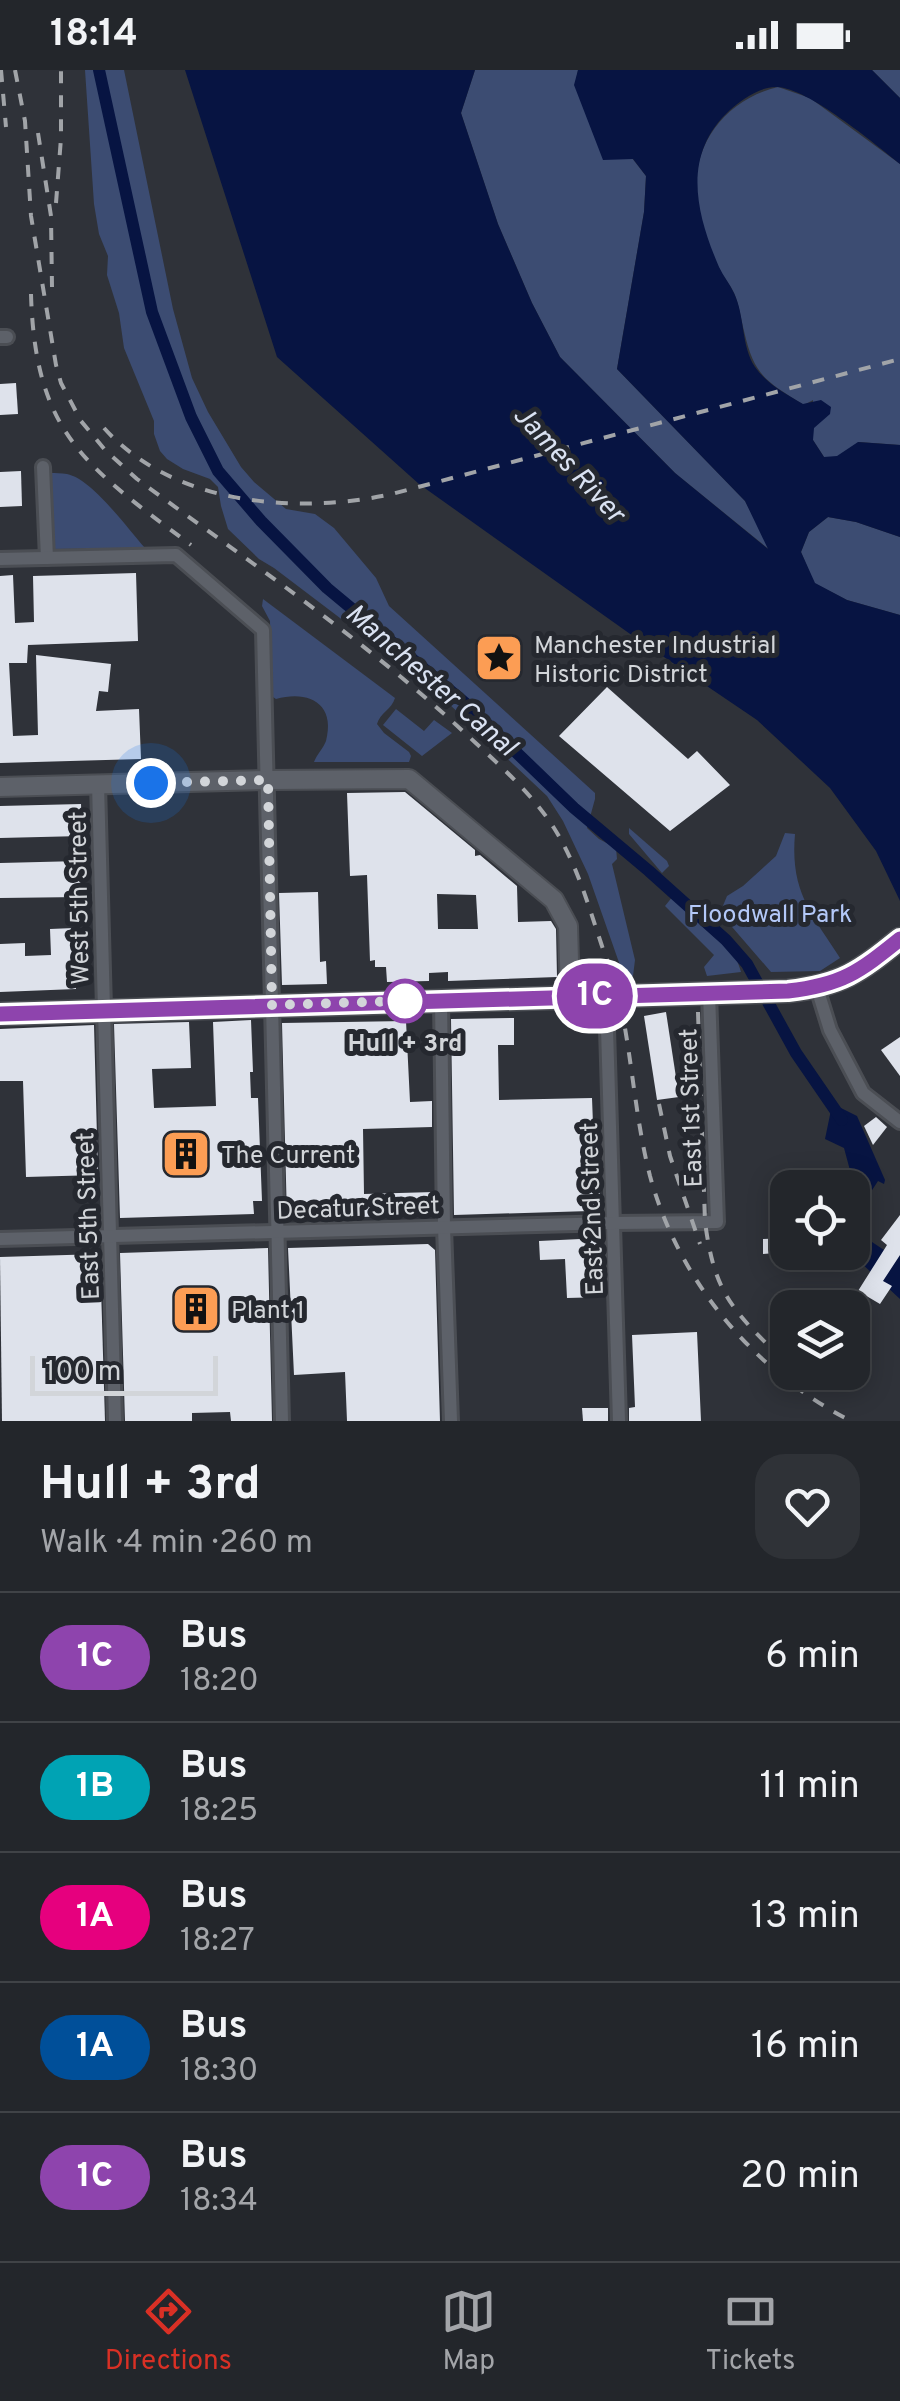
<!DOCTYPE html>
<html lang="en">
<head>
<meta charset="utf-8">
<style>
  body { margin:0; font-family:Overpass,sans-serif; background:#2f3237; color:#f1f3f6; height:100vh; display:flex; flex-direction:column; font-size:38px; white-space:nowrap }
  * { box-sizing:border-box; margin:0 }
  p { font-size:32px; color:#a3a5a9 }
  .icon { flex:none; width:55px; height:55px; fill:none; stroke:currentColor; stroke-width:2; stroke-linecap:round; stroke-linejoin:round }
  .map { position:relative; height:1351px; overflow:hidden }
  .sheet { display:flex; flex-direction:column; background:#23262b; flex:1 }
  .sheet>* { flex:none }
  .badge { padding:0 20px; border-radius:32px; font-size:35px; line-height:65px }
  .buttons { position:absolute; left:770px; top:1100px; display:grid; gap:20px }
  .buttons a { display:grid; place-items:center; width:100px; height:100px; border-radius:20px; background:#23262b; box-shadow:0 5px 25px #0003,0 0 0 2px #404347; font-size:50px }
  .scale { position:absolute; left:30px; bottom:25px; width:188px; box-sizing:border-box; padding-left:10px; border:5px solid #d2d5d9; border-top:0; font-size:28px; line-height:35px; white-space:nowrap; color:#d2d5d9; -webkit-text-stroke:8px #25282f; paint-order:stroke }
  .you { position:absolute; width:50px; height:50px; margin:-25px; border:8px solid #fff; border-radius:50%; background:#1a73e8; box-shadow:0 0 0 15px #1a73e833 }
  .map>.badge { position:absolute; translate:-50% -50%; box-shadow:0 0 0 5px #fff }
  .round { display:grid; place-items:center; flex:none; width:105px; height:105px; border-radius:30px; background:#2f3237 }
  .head { display:flex; align-items:center; justify-content:space-between; height:170px; padding:0 40px }
  h1 { font-size:48px; font-weight:700; line-height:75px }
  ul { padding:0; list-style:none }
  li { display:flex; align-items:center; gap:30px; height:130px; padding:0 40px; border-top:2px solid #404347 }
  li div { flex:1 }
  li b { display:block; font-size:38px }
  li em { font-style:normal }
  li .badge { min-width:110px; font-weight:700; text-align:center }
  .status { display:flex; justify-content:space-between; align-items:center; height:70px; padding:0 50px; background:#23262b; direction:ltr }
  .status svg { height:28px; fill:currentColor }
  .dock { display:flex; justify-content:space-around; align-items:center; height:140px; border-top:2px solid #404347; background:#23262b; font-size:28px; color:#a3a5a9 }
  .dock a { display:grid; justify-items:center; gap:5px }
  .dock .on { color:#d93025 }
  .map>svg:first-child { display:block }
  .green { fill:#3c4c72 }
  .water { fill:#071442 }
  .lines { fill:none; stroke-linecap:round; stroke-linejoin:round }
  .canal { stroke:#071442; stroke-width:12 }
  .building { fill:#dee2eb; fill-rule:evenodd }
  .street-casing { stroke:#4b4e54; stroke-width:18 }
  .secondary-casing { stroke:#4b4e54; stroke-width:22 }
  .primary-casing { stroke:#4b4e54; stroke-width:25 }
  .street { stroke:#5d6169; stroke-width:12 }
  .secondary { stroke:#5d6169; stroke-width:18 }
  .primary { stroke:#6a7dac; stroke-width:20 }
  .rail { stroke:#a1a4a8; stroke-width:4; stroke-dasharray:12 12; stroke-linecap:butt }
  .line-casing { stroke:#fff; stroke-width:22 }
  .line { stroke:#8e44ad; stroke-width:15 }
  .walk { stroke:#d2d5d9; stroke-width:10; stroke-dasharray:0 18 }
  .stop-dot { fill:#fff; stroke:#8e44ad; stroke-width:5 }
  .labels { text-anchor:middle; stroke-width:10; stroke-linejoin:round; paint-order:stroke }
  .poi-label { font-size:25px; fill:#d2d5d9; stroke:#25282f; text-anchor:start }
  .street-label { font-size:25px; fill:#d2d5d9; stroke:#25282f }
  .park-label { font-size:25px; fill:#b3c8f8; stroke:#25282f }
  .stop-label { font-size:25px; font-weight:bold; fill:#d2d5d9; stroke:#25282f }
  .water-label { font-size:28px; font-style:italic; fill:#dae2f2; stroke:#25282f }
</style>
</head>
<body>
<div class="status"><b>18:14</b><svg viewBox="0 0 49 12"><path d="M0 12V9h3v3zM5 12V6h3v6zM10 12V3h3v9zM15 12V0h3v12zM26 1h20v11H26zM47 4h2v5h-2z"/></svg></div>
<div class="map">
<svg width="900" height="1351" viewBox="0 0 900 1351">
  <rect width="100%" height="100%" fill="#2f3239"/>
  <!-- green -->
  <g class="green">
    <polygon points="85,0 124,0 173,239 192,308 208,342 241,397 254,412 286,439 315,444 334,458 376,508 389,536 595,723 595,729 587,758 599,769 616,778 617,789 612,794 635,890 633,906 623,904 588,804 563,751 547,726 431,617 274,498 259,489 228,459 221,436 218,417 210,409 183,399 167,389 160,381 154,364 154,351 124,278 119,243 107,205 108,186 99,164 94,134"/>
    <polygon points="475,0 578,0 575,15 646,106 644,142 617,299 745,431 771,481 675,403 560,287 532,233 498,154 461,43"/>
    <polygon points="872,0 900,0 900,28"/>
    <path d="M778 17 810 28 900 94V375L859 372 837 387H824L813 370V330L804 335C766 311 754 306 744 261 741 249 739 234 734 223 731 216 726 210 722 204 711 183 701 154 697 131 690 75 725 30 778 17Z"/>
    <path d="M50 403C56 403 61 403 67 404 92 409 127 458 145 478L55 479Z"/>
    <polygon points="828,447 856,452 900,467 900,545 847,530 814,513 801,482 809,462"/>
    <path d="M263 529 395 628C392 639 380 643 377 654L384 663 409 682 411 686 409 692H314C317 684 323 679 326 671 336 633 308 620 276 629L273 627 271 614 270 551 262 536Z"/>
    <polygon points="396,639 424,661 434,650 452,663 422,686 383,655"/>
    <polygon points="629,758 667,791 669,796 662,803 629,764"/>
    <path d="M785 763 795 764C790 821 811 843 840 888L820 901 771 902 720 843 727 826 743 816 776 786Z"/>
    <path d="M673 826C684 836 693 847 703 857 720 874 734 875 741 902L707 906 704 897 714 885 665 836Z"/>
  </g>
  <!-- water -->
  <g class="water">
    <path d="M185 0H475L461 43 498 154 532 233 560 287 675 403 768 479 745 431 617 299 644 142 646 106 633 89 603 90 574 15 578 0H872L900 28V94C875 74 808 18 777 17 761 16 741 30 730 40 681 85 696 143 719 197 723 206 730 214 734 223 745 246 741 276 755 297 767 314 786 324 803 334L821 330 831 337 830 344 814 358 813 370 824 387 837 386 858 372 900 375V467L856 452 828 447 809 462 801 482 815 513 847 530 900 545V831L876 781 830 718 757 650 633 566 419 414 277 287Z"/>
    <polygon points="841,1038 857,1046 885,1110 884,1114 878,1111 863,1134 859,1151 872,1172 884,1180 887,1176 900,1186 900,1229 860,1192 840,1183 852,1182 852,1118 848,1117 851,1104 844,1078 825,1069 831,1040"/>
  </g>
  <g class="lines">
    <!-- canal -->
    <polyline class="canal" points="99,0 152,242 191,347 218,401 261,451 327,518 464,632 574,738 649,801 726,870 747,894 796,983 842,1050"/>
  </g>
  <!-- building -->
  <g class="building">
    <polygon points="16,313 18,344 0,345 0,314"/>
    <polygon points="21,401 22,436 0,437 0,402"/>
    <polygon points="136,503 138,571 28,575 27,593 9,593 13,666 38,665 36,585 111,594 108,622 99,621 96,641 139,639 141,689 0,693 0,506 13,505 15,553 34,552 33,506"/>
    <polygon points="607,617 688,689 697,681 730,715 670,761 559,666"/>
    <path d="M405 722 475 780V786L480 785 517 816 518 852 551 851 556 859 557 907 448 911V902L429 903V911L387 912 386 897H375V890L370 891 367 805 350 806 347 723ZM437 824 476 825 478 859H438Z"/>
    <polygon points="81,734 82,766 0,768 0,736"/>
    <polygon points="80,791 81,827 0,828 0,793"/>
    <polygon points="318,822 320,892 326,891 327,914 282,915 279,823"/>
    <polygon points="74,858 76,919 0,922 0,874 25,873 25,886 51,885 50,859"/>
    <polygon points="666,942 679,1027 657,1030 644,946"/>
    <polygon points="514,948 514,975 498,975 499,1030 592,1028 595,1106 600,1105 600,1135 590,1136 590,1141 454,1145 451,949"/>
    <polygon points="251,950 253,1002 250,1002 251,1028 258,1028 262,1131 253,1131 254,1144 120,1148 114,954 189,952 191,998 152,999 154,1038 216,1036 213,952"/>
    <polygon points="406,951 410,1032 432,1031 432,1057 363,1059 364,1124 434,1122 434,1142 431,1145 287,1149 282,953"/>
    <polygon points="94,955 98,1105 26,1107 23,1011 0,1011 0,959"/>
    <polygon points="900,967 900,1006 881,980"/>
    <polygon points="876,1047 887,1057 873,1075 864,1056"/>
    <polygon points="900,1145 900,1185 883,1211 892,1216 880,1234 858,1221 887,1175 881,1170"/>
    <polygon points="601,1168 604,1227 567,1228 565,1189 540,1190 539,1171"/>
    <polygon points="788,1168 788,1182 763,1184 763,1169"/>
    <polygon points="428,1174 435,1180 440,1351 347,1351 345,1302 294,1305 288,1178"/>
    <polygon points="268,1178 272,1351 231,1351 230,1342 192,1343 192,1351 125,1351 120,1183"/>
    <polygon points="100,1184 105,1351 2,1351 0,1187"/>
    <polygon points="697,1262 701,1351 629,1351 629,1338 635,1337 632,1265"/>
    <polygon points="582,1338 608,1338 608,1351 583,1351"/>
  </g>
  <g class="lines">
    <!-- street casing -->
    <g class="street-casing">
      <g id="street">
        <polyline points="0,267 7,267"/>
        <polyline points="43,397 47,488"/>
        <polyline points="0,489 176,485 263,560 282,1351"/>
        <polyline points="98,714 115,1351"/>
        <polyline points="817,918 830,960 863,1023 900,1052"/>
        <polyline points="606,926 619,1351"/>
        <polyline points="441,930 444,1157 451,1351"/>
        <polyline points="0,1169 614,1153 717,1152 709,923"/>
      </g>
    </g>
    <!-- secondary casing -->
    <g class="secondary-casing">
      <polyline id="secondary" points="0,717 268,710 409,709 554,830 568,856 570,926"/>
    </g>
    <!-- primary casing -->
    <g class="primary-casing">
      <path id="primary" d="M0 944 788 921C842 915 859 902 900 869"/>
    </g>
    <!-- street -->
    <use href="#street" class="street"/>
    <!-- secondary -->
    <use href="#secondary" class="secondary"/>
    <!-- primary -->
    <use href="#primary" class="primary"/>
    <!-- rail -->
    <g class="rail">
      <polyline points="1,0 6,57"/>
      <path d="M15 0 25 51 31 146 56 295 61 313 81 351 105 380 137 409C248 491 365 570 466 664 498 694 531 722 554 758 576 793 587 831 600 870 606 889 615 908 619 927 632 986 635 1048 650 1106 679 1212 755 1302 851 1351"/>
      <polyline points="38,63 51,146 52,217"/>
      <polyline points="56,133 61,68 61,0"/>
      <path d="M31 224C35 365 87 397 191 475"/>
      <path d="M104 358C173 435 296 445 392 424L900 289"/>
      <path d="M698 942 705 1152C713 1210 724 1232 766 1273"/>
      <polyline points="659,1034 670,1086 700,1174"/>
    </g>
  </g>
  <g class="lines">
    <!-- line casing -->
    <g class="line-casing">
      <path id="line" d="M0 944 788 921C842 915 859 902 900 869"/>
    </g>
    <!-- line -->
    <use href="#line" class="line"/>
    <!-- walk -->
    <polyline class="walk" points="151,713 268,710 272,935 405,931"/>
  </g>
  <!-- icons -->
  <defs>
    <g id="sight-square" transform="scale(2.5)"><rect x="-9" y="-9" width="18" height="18" rx="4" fill="#fc9d54" stroke="#25282f"/><path d="M0-6L1.8-2.2L6-1.7L2.9 1.2L3.7 5.4L0 3.3L-3.7 5.4L-2.9 1.2L-6-1.7L-1.8-2.2Z" fill="#111"/></g>
    <g id="building-square" transform="scale(2.5)"><rect x="-9" y="-9" width="18" height="18" rx="4" fill="#fc9d54" stroke="#25282f"/><path d="M-4-6H4V6H1V3H-1V6H-4ZM-2.5-4.3h1.7v1.8h-1.7ZM.8-4.3h1.7v1.8H.8ZM-2.5-1h1.7V.8h-1.7ZM.8-1h1.7V.8H.8Z" fill="#111"/></g>
  </defs>
  <g fill-rule="evenodd">
    <use href="#sight-square" x="499" y="588"/>
    <use href="#building-square" x="186" y="1084"/>
    <use href="#building-square" x="196" y="1239"/>
  </g>
  <!-- markers -->
  <circle class="stop-dot" cx="405" cy="931" r="20"/>
  <g class="labels">
    <!-- poi labels -->
    <g class="poi-label">
      <text x="534" y="583">Manchester Industrial<tspan x="534" dy="29">Historic District</tspan></text>
      <text x="221" y="1093">The Current</text>
      <text x="231" y="1248">Plant 1</text>
    </g>
    <!-- street labels -->
    <g class="street-label">
      <text transform="translate(78 828) rotate(-91)" y="9">West 5th Street</text>
      <text transform="translate(690 1038) rotate(-92)" y="9">East 1st Street</text>
      <text transform="translate(358 1137) rotate(-2)" y="9">Decatur Street</text>
      <text transform="translate(591 1139) rotate(-92)" y="9">East 2nd Street</text>
      <text transform="translate(87 1146) rotate(-92)" y="9">East 5th Street</text>
    </g>
    <!-- park labels -->
    <g class="park-label">
      <text x="770" y="852">Floodwall Park</text>
    </g>
    <!-- stop labels -->
    <g class="stop-label">
      <text x="405" y="981">Hull + 3rd</text>
    </g>
    <!-- water labels -->
    <g class="water-label">
      <text transform="translate(570 393) rotate(47)" y="10">James River</text>
      <text transform="translate(432 609) rotate(41)" y="10">Manchester Canal</text>
    </g>
  </g>
</svg>
<div class="buttons">
<a><svg class="icon" aria-label="locate" viewBox="0 0 24 24"><circle cx="12" cy="12" r="6"/><path d="M12 2v4M12 18v4M2 12h4M18 12h4"/></svg></a>
<a><svg class="icon" aria-label="layers" viewBox="0 0 24 24"><path d="M12 4l9 5-9 5-9-5zM3 14l9 5 9-5"/></svg></a>
</div>
<div class="scale">100 m</div>
<div class="you" style="left:151px;top:713px"></div>
<b class="badge" style="left:595px;top:926px;background:#8e44ad;color:#fff">1C</b>
</div>
<section class="sheet">
<div class="head"><div><h1>Hull + 3rd</h1><p>Walk · 4 min · 260 m</p></div><a class="round"><svg class="icon" aria-label="heart" viewBox="0 0 24 24"><path d="M12 20l-8-8c-3-5 5-10 8-4 3-6 11-1 8 4z"/></svg></a></div>
<ul>
<li><span class="badge" style="background:#8e44ad;color:#fff">1C</span><div><b>Bus</b><p>18:20</p></div><em>6 min</em></li>
<li><span class="badge" style="background:#00a3b4;color:#fff">1B</span><div><b>Bus</b><p>18:25</p></div><em>11 min</em></li>
<li><span class="badge" style="background:#e6007e;color:#fff">1A</span><div><b>Bus</b><p>18:27</p></div><em>13 min</em></li>
<li><span class="badge" style="background:#004f99;color:#fff">1A</span><div><b>Bus</b><p>18:30</p></div><em>16 min</em></li>
<li><span class="badge" style="background:#8e44ad;color:#fff">1C</span><div><b>Bus</b><p>18:34</p></div><em>20 min</em></li>
</ul>
</section>
<nav class="dock">
<a class="on"><svg class="icon" aria-label="directions" viewBox="0 0 24 24"><path d="M12 3l9 9-9 9-9-9zM9 14v-3h6M13 9l2 2-2 2"/></svg>Directions</a>
<a><svg class="icon" aria-label="map" viewBox="0 0 24 24"><path d="M3 6l6-2 6 2 6-2v14l-6 2-6-2-6 2zM9 4v14M15 6v14"/></svg>Map</a>
<a><svg class="icon" aria-label="tickets" viewBox="0 0 24 24"><path d="M3 7h18v10H3zM15 7v10"/></svg>Tickets</a>
</nav>
</body>
</html>
